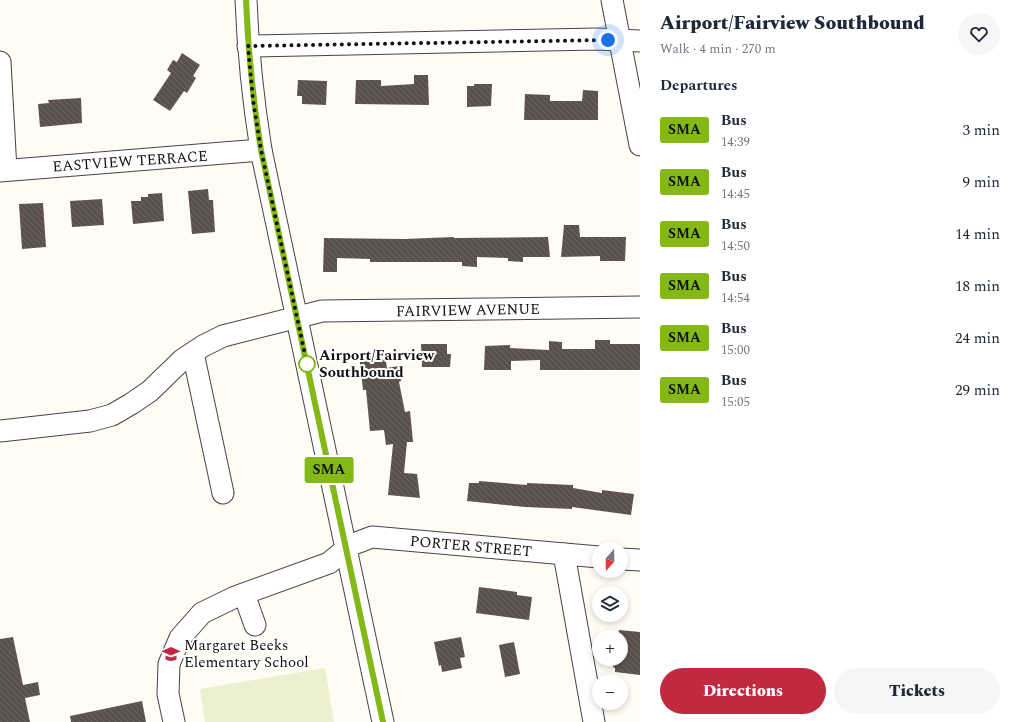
<!DOCTYPE html>
<html lang="en">
<head>
<meta charset="utf-8">
<style>
  body { margin:0; font-family:Spectral,serif; background:#f6f6f7; color:#1f2937; height:100vh; display:flex; flex-direction:column; font-size:15px; white-space:nowrap }
  * { box-sizing:border-box; margin:0 }
  p { font-size:13px; color:#747a83 }
  .icon { flex:none; width:22px; height:22px; fill:none; stroke:currentColor; stroke-width:2; stroke-linecap:round; stroke-linejoin:round }
  .map { position:relative; flex:1; overflow:hidden }
  .sheet { display:flex; flex-direction:column; background:#fff; width:380px }
  .sheet>* { flex:none }
  .badge { padding:0 8px; border-radius:3px; font-size:14px; line-height:26px }
  .needle { width:26px; rotate:200deg }
  .tools { position:absolute; left:592px; top:542px; display:grid; gap:8px }
  .tools a { display:grid; place-items:center; width:36px; height:36px; border-radius:50%; background:#fff; box-shadow:0 2px 6px #0003; font-size:20px }
  .you { position:absolute; width:20px; height:20px; margin:-10px; border:3px solid #fff; border-radius:50%; background:#1a73e8; box-shadow:0 0 0 6px #1a73e833 }
  .map>.badge { position:absolute; translate:-50% -50%; box-shadow:0 0 0 2px #fff }
  h2 { padding:0 20px; font-size:15px; line-height:36px }
  .round { display:grid; place-items:center; flex:none; width:42px; height:42px; border-radius:21px; background:#f6f6f7 }
  .summary { display:flex; align-items:center; justify-content:space-between; height:68px; padding:0 20px }
  h1 { font-size:19px; font-weight:800; line-height:30px }
  .action { display:flex; gap:8px; margin-top:auto; padding:8px 20px }
  .action a { flex:1; height:46px; border-radius:24px; background:#c2283f; color:#fff; font-size:16px; font-weight:800; line-height:46px; text-align:center }
  .action a+a { background:#f6f6f7; color:#1f2937 }
  ul { padding:0; list-style:none }
  li { display:flex; align-items:center; gap:12px; height:52px; padding:0 20px }
  li div { flex:1 }
  li b { display:block; font-size:15px }
  li em { font-style:normal }
  li .badge { min-width:44px; font-weight:700; text-align:center }
  main { display:flex; flex:1; min-height:0 }
  .map>svg:first-child { display:block }
  .pitch { fill:#e9f1cf }
  .building { fill:url(#building-back-hatch) }
  .lines { fill:none; stroke-linecap:round; stroke-linejoin:round }
  .minor-casing { stroke:#444; stroke-width:23 }
  .minor { stroke:#fff; stroke-width:21 }
  .line-casing { stroke:#fff; stroke-width:9 }
  .line { stroke:#84b817; stroke-width:6 }
  .walk { stroke:#111; stroke-width:4; stroke-dasharray:0 7.2 }
  .stop-dot { fill:#fff; stroke:#84b817; stroke-width:2 }
  .labels { text-anchor:middle; stroke-width:4; stroke-linejoin:round; paint-order:stroke }
  .street-label { font-size:15px; fill:#111; stroke:#fff }
  .stop-label { font-size:15px; font-weight:bold; fill:#111; stroke:#fff; text-anchor:start }
  .poi-label { font-size:15px; fill:#111; stroke:#fff; text-anchor:start }
</style>
</head>
<body>
<main>
<div class="map">
<svg width="640" height="722" viewBox="0 0 640 722">
  <defs>
    <pattern id="building-back-hatch" width="6" height="6" patternUnits="userSpaceOnUse"><rect width="6" height="6" fill="#5a514d"/><path d="M-1 5l2 2M0 0l6 6M5-1l2 2" fill="none" stroke="#6d6662"/></pattern>
  </defs>
  <rect width="100%" height="100%" fill="#fffcf5"/>
  <!-- pitch -->
  <polygon class="pitch" points="325,668 334,722 205,722 200,689"/>
  <!-- building -->
  <g class="building">
    <polygon points="182,53 200,65 193,76 196,78 187,93 184,91 170,111 153,100 171,73 167,70 173,60 177,62"/>
    <polygon points="414,75 428,75 429,105 355,104 356,80 381,80 381,86 414,84"/>
    <polygon points="298,80 327,81 326,105 302,104 302,96 297,96"/>
    <polygon points="474,84 492,84 491,106 467,107 467,86 474,86"/>
    <polygon points="583,90 598,91 598,120 524,120 525,94 550,95 550,101 582,101"/>
    <polygon points="81,98 82,123 40,127 38,104 49,103 48,100"/>
    <polygon points="208,189 209,200 213,200 215,232 192,234 188,191"/>
    <polygon points="162,193 164,221 133,224 131,201 141,201 141,197 148,197 148,194"/>
    <polygon points="102,199 104,225 72,227 70,201"/>
    <polygon points="43,203 46,247 22,249 19,204"/>
    <polygon points="564,225 579,225 580,237 626,237 625,261 600,261 600,256 561,257"/>
    <polygon points="454,237 454,238 548,237 550,257 523,257 523,262 508,261 508,258 477,257 477,267 462,266 462,262 370,262 370,259 337,258 337,272 323,272 324,238 404,239"/>
    <polygon points="595,340 610,340 610,344 640,344 640,370 540,370 540,360 511,361 511,370 484,370 485,346 510,345 510,348 549,350 549,341 562,342 562,349 595,349"/>
    <polygon points="421,344 447,344 447,354 451,354 450,367 422,367"/>
    <polygon points="384,350 387,368 399,366 401,381 399,382 405,412 410,411 413,442 407,442 404,473 417,474 420,498 388,495 393,444 386,445 384,430 370,431 366,390 363,390 359,354"/>
    <polygon points="479,481 527,485 527,483 573,485 573,488 602,493 602,490 634,494 631,515 572,507 572,509 525,507 467,501 469,483 479,483"/>
    <polygon points="479,587 517,592 517,595 532,597 529,620 476,613"/>
    <polygon points="619,630 640,632 640,675 615,672 615,668 613,667 613,659 621,659 621,637 616,637 616,635 618,635"/>
    <polygon points="13,637 23,685 38,682 40,695 25,698 30,722 0,722 0,639"/>
    <polygon points="461,637 465,657 460,658 462,668 442,672 441,665 439,666 434,642"/>
    <polygon points="514,642 520,674 505,677 499,645"/>
    <polygon points="142,701 146,722 71,722 70,716"/>
  </g>
  <g class="lines">
    <!-- minor casing -->
    <g class="minor-casing">
      <g id="minor">
        <path d="M246 0C248 51 253 100 261 150L383 722"/>
        <polyline points="612,0 640,145"/>
        <polyline points="248,46 597,39 640,41"/>
        <polyline points="0,62 6,170"/>
        <polyline points="0,171 261,150"/>
        <polyline points="193,353 223,493"/>
        <polyline points="0,431 90,421 112,415 131,404 150,391 182,360 203,346 223,336 322,311 640,307"/>
        <polyline points="564,554 594,722"/>
        <polyline points="621,559 640,560"/>
        <polyline points="244,594 255,625"/>
        <polyline points="174,722 168,694 169,664 180,638 202,613 235,597 329,563 351,545 372,537 599,557"/>
      </g>
    </g>
    <!-- minor -->
    <use href="#minor" class="minor"/>
  </g>
  <g class="lines">
    <!-- line casing -->
    <g class="line-casing">
      <path id="line" d="M246 0C248 51 253 100 261 150L383 722"/>
    </g>
    <!-- line -->
    <use href="#line" class="line"/>
    <!-- walk -->
    <polyline class="walk" points="307,364 261,150 253,100 248,46 608,40"/>
  </g>
  <!-- icons -->
  <defs>
    <g id="school-bare" transform="scale(1.38)"><path d="M0-5L7-2L0 1L-7-2ZM-4 1L0 2.5L4 1V4Q0 6-4 4Z" fill="#c2283f" stroke="#fff" stroke-width="2.5" paint-order="stroke"/></g>
  </defs>
  <g fill-rule="evenodd">
    <use href="#school-bare" x="171" y="654"/>
  </g>
  <!-- markers -->
  <circle class="stop-dot" cx="307" cy="364" r="8"/>
  <g class="labels">
    <!-- street labels -->
    <g class="street-label">
      <text transform="translate(130 161) rotate(-4)" y="5">EASTVIEW TERRACE</text>
      <text transform="translate(468 310) rotate(-1)" y="5">FAIRVIEW AVENUE</text>
      <text transform="translate(471 546) rotate(5)" y="5">PORTER STREET</text>
    </g>
    <!-- stop labels -->
    <g class="stop-label">
      <text x="319" y="360">Airport/Fairview<tspan x="319" dy="17">Southbound</tspan></text>
    </g>
    <!-- poi labels -->
    <g class="poi-label">
      <text x="184" y="650">Margaret Beeks<tspan x="184" dy="17">Elementary School</tspan></text>
    </g>
  </g>
</svg>
<div class="tools">
<a><svg class="needle" viewBox="-14 -14 28 28"><path d="M0-13l5 13h-10z" fill="#e53935"/><path d="M0 13l5-13h-10z" fill="#747a83"/></svg></a>
<a><svg class="icon" aria-label="layers" viewBox="0 0 24 24"><path d="M12 4l9 5-9 5-9-5zM3 14l9 5 9-5"/></svg></a>
<a>+</a>
<a>−</a>
</div>
<div class="you" style="left:608px;top:40px"></div>
<b class="badge" style="left:329px;top:470px;background:#84b817;color:#111">SMA</b>
</div>
<section class="sheet">
<div class="summary"><div><h1>Airport/Fairview Southbound</h1><p>Walk · 4 min · 270 m</p></div><a class="round"><svg class="icon" aria-label="heart" viewBox="0 0 24 24"><path d="M12 20l-8-8c-3-5 5-10 8-4 3-6 11-1 8 4z"/></svg></a></div>
<h2>Departures</h2>
<ul>
<li><span class="badge" style="background:#84b817;color:#111">SMA</span><div><b>Bus</b><p>14:39</p></div><em>3 min</em></li>
<li><span class="badge" style="background:#84b817;color:#111">SMA</span><div><b>Bus</b><p>14:45</p></div><em>9 min</em></li>
<li><span class="badge" style="background:#84b817;color:#111">SMA</span><div><b>Bus</b><p>14:50</p></div><em>14 min</em></li>
<li><span class="badge" style="background:#84b817;color:#111">SMA</span><div><b>Bus</b><p>14:54</p></div><em>18 min</em></li>
<li><span class="badge" style="background:#84b817;color:#111">SMA</span><div><b>Bus</b><p>15:00</p></div><em>24 min</em></li>
<li><span class="badge" style="background:#84b817;color:#111">SMA</span><div><b>Bus</b><p>15:05</p></div><em>29 min</em></li>
</ul>
<div class="action"><a>Directions</a><a>Tickets</a></div>
</section>
</main>
</body>
</html>
